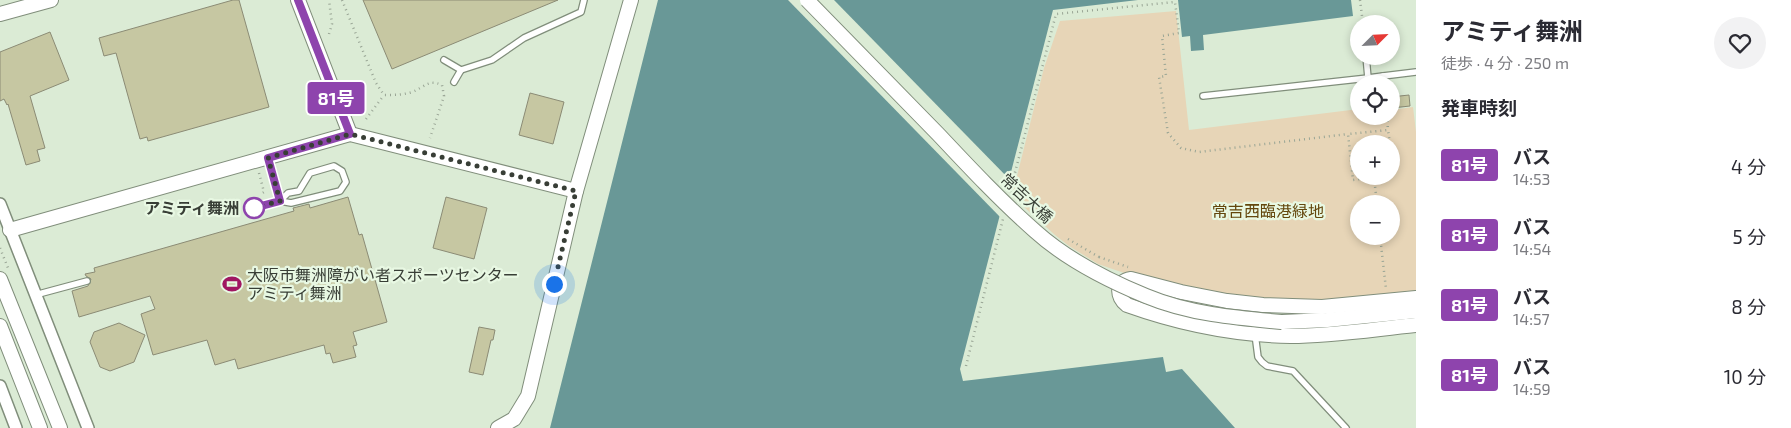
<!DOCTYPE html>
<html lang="ja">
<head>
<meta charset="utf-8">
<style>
  body { margin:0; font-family:"Exo 2","Noto Sans JP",sans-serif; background:#f2f2f3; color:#2b2b33; height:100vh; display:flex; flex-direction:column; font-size:19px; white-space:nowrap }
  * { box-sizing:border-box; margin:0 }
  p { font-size:16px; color:#7c7c81 }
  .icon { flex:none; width:28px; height:28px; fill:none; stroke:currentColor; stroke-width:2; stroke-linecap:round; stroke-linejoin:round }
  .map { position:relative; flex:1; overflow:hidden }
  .drawer { display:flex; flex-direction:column; background:#fff; width:375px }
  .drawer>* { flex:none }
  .badge { padding:0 10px; border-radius:4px; font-size:18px; line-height:32px }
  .needle { width:32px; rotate:66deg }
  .tools { position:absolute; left:1350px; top:15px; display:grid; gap:10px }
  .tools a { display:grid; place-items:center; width:50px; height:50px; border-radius:50%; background:#fff; box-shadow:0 2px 8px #0003; font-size:25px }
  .you { position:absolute; width:25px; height:25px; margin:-12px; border:4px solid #fff; border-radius:50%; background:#1a73e8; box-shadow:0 0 0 8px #1a73e833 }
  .map>.badge { position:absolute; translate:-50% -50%; box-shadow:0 0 0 2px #fff }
  h2 { padding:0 25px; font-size:19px; line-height:45px }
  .round { display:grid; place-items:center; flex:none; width:52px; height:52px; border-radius:26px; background:#f2f2f3 }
  .summary { display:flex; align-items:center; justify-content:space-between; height:85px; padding:0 25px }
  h1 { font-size:24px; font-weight:700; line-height:38px }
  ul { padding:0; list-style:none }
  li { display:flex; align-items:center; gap:15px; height:70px; padding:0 25px }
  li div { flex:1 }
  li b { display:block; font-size:19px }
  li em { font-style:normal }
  li .badge { min-width:55px; font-weight:700; text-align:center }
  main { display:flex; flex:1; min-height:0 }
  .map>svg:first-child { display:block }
  .green { fill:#e7d5b7; fill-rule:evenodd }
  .water { fill:#699897 }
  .pier { fill:#dbebd5 }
  .building { fill:#c6c7a2; stroke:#8b8b75 }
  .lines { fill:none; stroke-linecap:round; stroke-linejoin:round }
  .service-casing { stroke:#808e7b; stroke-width:8 }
  .minor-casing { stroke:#808e7b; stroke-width:14 }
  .tertiary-casing { stroke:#808e7b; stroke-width:16 }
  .path { stroke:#99a595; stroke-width:2.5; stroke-dasharray:1 4; stroke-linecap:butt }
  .service { stroke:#fff; stroke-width:5.5 }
  .minor { stroke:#fff; stroke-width:11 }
  .tertiary { stroke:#fff; stroke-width:14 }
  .tertiary-bridge-casing { stroke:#808e7b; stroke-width:16; stroke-linecap:butt }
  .path-bridge { stroke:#99a595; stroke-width:2.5; stroke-dasharray:1 4; stroke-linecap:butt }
  .tertiary-bridge { stroke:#fff; stroke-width:14 }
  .line-casing { stroke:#fff; stroke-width:11 }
  .line { stroke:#8e44ad; stroke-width:8 }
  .walk { stroke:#383e36; stroke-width:5; stroke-dasharray:0 9 }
  .stop-dot { fill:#fff; stroke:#8e44ad; stroke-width:2.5 }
  .labels { text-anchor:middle; stroke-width:4.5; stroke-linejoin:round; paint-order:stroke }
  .street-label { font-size:16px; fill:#383e36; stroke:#e8f8e3 }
  .stop-label { font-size:16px; font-weight:bold; fill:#383e36; stroke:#e8f8e3; text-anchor:end }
  .park-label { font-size:16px; fill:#63460c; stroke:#e8f8e3 }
  .poi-label { font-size:16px; fill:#383e36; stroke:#e8f8e3; text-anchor:start }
</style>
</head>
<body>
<main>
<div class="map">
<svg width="1416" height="428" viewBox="0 0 1416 428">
  <rect width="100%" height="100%" fill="#dbebd5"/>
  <!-- green -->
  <path class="green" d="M1176 11 1189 130 1359 109V116H1391V107L1392 110 1413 107 1416 132V295L1354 301 1243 300 1127 274 1098 264 1069 246 1055 235 1012 196 1044 68 1060 21ZM1359 144H1391V176H1359ZM1359 204H1391V236H1359Z"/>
  <!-- water -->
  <g class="water">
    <polygon points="658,0 1138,0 1053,10 960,369 963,381 1163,357 1166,372 1182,369 1235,428 550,428"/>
    <polygon points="1178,0 1351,0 1353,16 1203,35 1204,50 1191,51 1190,36 1182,37"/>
  </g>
  <!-- pier -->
  <polygon class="pier" points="788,0 834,0 1011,181 1002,219"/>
  <!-- building -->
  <g class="building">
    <polygon points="233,0 239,0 269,107 148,141 147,137 140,139 116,53 104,56 99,38"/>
    <polygon points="363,0 558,0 392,69"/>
    <polygon points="50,32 69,80 30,96 45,148 37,150 40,161 26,165 8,104 7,105 4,99 0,101 0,52"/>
    <polygon points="530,93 564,102 553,144 519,135"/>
    <polygon points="1409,95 1410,106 1392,108 1391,97"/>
    <polygon points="348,197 359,235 362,234 387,322 353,332 357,345 353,346 356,357 333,363 330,353 326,354 324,345 238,369 235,359 215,365 207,340 153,355 141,314 155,309 150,296 79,317 72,291 88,286 91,279 86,276 85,274 95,272 94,268 294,211 293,208 309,204 310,208"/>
    <polygon points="446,197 487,208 474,259 433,248"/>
    <polygon points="119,323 145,335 134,362 110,371 100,367 90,342 94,332"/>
    <polygon points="479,327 495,330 493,340 491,340 483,375 469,372"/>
  </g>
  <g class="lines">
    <!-- service casing -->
    <g class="service-casing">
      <g id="service">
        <polyline points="1366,56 1368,78 1383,76 1384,84"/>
        <polyline points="444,60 461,70 492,60 524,38 581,12 584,0"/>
        <polyline points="1383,76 1416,72"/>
        <polyline points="454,82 461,70"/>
        <polyline points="1203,96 1368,78"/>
        <polygon points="334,166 342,171 346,182 340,191 291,203 280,201 288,193 299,191 310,173"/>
        <polyline points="254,208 280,201 268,158"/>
        <polyline points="35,295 87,281"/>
        <polyline points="1255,334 1258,357 1262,362 1267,366 1293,371 1346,428"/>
      </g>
    </g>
    <!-- minor casing -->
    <g class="minor-casing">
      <g id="minor">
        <polyline points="0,204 88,428"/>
        <polyline points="0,386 16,428"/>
      </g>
    </g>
    <!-- tertiary casing -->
    <g class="tertiary-casing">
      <g id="tertiary">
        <polyline points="298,0 350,134"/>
        <polyline points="0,14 51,0"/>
        <polyline points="10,230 350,134 576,191"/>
        <polyline points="0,279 60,428"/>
        <path d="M1416 298 1322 307 1263 305 1227 301 1181 292 1131 279C1116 281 1116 297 1127 305 1180 324 1235 335 1291 336 1332 336 1375 329 1416 325"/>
        <polyline points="1282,322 1327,320 1416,311"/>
        <polyline points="0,326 40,428"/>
        <polyline points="498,428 514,419 528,396 576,191 631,0"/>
      </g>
    </g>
    <!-- path -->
    <g class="path">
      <path d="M342 0 376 83 384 95C394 95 403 95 412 92 425 87 428 79 442 85L444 96 430 138"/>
      <polyline points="1360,0 1363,24"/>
      <polyline points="329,34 332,24 329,0"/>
      <polyline points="1387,116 1388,130"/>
      <polyline points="366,119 384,95"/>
      <polyline points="1391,154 1394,175 1391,175"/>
      <polyline points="259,173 264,192 261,194"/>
      <polyline points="1384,176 1353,180 1348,134 1388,130 1390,144"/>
      <polyline points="1374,177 1377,204"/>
      <polyline points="1010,192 1056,14 1175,2 1179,33 1162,36 1166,76 1159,77 1168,133 1181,148 1199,152 1348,134"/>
      <polyline points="1380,236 1386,289"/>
      <polyline points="0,248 8,268"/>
      <polyline points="1099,257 1128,267"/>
      <polyline points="966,366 1003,219"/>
    </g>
    <!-- service -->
    <use href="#service" class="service"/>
    <!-- minor -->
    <use href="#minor" class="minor"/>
    <!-- tertiary -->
    <use href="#tertiary" class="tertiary"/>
    <!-- tertiary-bridge casing -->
    <g class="tertiary-bridge-casing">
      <path id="tertiary-bridge" d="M807 0C851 45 895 90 939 135 970 168 1001 201 1035 231 1066 259 1107 280 1146 296 1189 314 1236 318 1282 322"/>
    </g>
    <!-- path-bridge -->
    <polyline class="path-bridge" points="1068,239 1099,257"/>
    <!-- tertiary-bridge -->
    <use href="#tertiary-bridge" class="tertiary-bridge"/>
  </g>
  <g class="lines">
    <!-- line casing -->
    <g class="line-casing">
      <polyline id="line" points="254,208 280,201 268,158 350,134 298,0"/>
    </g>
    <!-- line -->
    <use href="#line" class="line"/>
    <!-- walk -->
    <polyline class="walk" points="254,208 280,201 268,158 350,134 576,191 554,284"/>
  </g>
  <!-- icons -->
  <defs>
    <g id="stadium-bare" transform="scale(1.5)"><path d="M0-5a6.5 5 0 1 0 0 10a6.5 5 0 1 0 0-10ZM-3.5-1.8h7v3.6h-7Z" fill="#a01762" stroke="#e8f8e3" stroke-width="2.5" paint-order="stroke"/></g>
  </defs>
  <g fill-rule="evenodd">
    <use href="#stadium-bare" x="232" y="284"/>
  </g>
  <!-- markers -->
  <circle class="stop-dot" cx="254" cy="208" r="10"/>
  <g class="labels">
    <!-- street labels -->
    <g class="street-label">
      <text transform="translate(1027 198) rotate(43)" y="6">常吉大橋</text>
    </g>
    <!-- stop labels -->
    <g class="stop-label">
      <text x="239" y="214">アミティ舞洲</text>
    </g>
    <!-- park labels -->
    <g class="park-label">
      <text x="1268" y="217">常吉西臨港緑地</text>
    </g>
    <!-- poi labels -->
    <g class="poi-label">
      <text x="247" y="281">大阪市舞洲障がい者スポーツセンター<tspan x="247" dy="18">アミティ舞洲</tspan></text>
    </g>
  </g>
</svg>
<div class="tools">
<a><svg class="needle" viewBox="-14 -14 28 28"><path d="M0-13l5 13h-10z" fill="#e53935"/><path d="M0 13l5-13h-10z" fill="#7c7c81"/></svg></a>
<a><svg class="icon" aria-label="locate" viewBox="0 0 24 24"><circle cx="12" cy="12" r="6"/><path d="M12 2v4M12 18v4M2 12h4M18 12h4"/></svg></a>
<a>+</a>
<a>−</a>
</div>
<div class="you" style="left:554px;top:284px"></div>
<b class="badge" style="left:336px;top:98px;background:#8e44ad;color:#fff">81号</b>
</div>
<section class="drawer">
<div class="summary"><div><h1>アミティ舞洲</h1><p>徒歩 · 4 分 · 250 m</p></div><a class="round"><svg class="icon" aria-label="heart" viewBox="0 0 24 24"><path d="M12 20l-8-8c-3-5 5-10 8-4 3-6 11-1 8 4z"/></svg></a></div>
<h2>発車時刻</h2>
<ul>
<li><span class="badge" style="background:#8e44ad;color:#fff">81号</span><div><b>バス</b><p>14:53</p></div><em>4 分</em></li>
<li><span class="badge" style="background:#8e44ad;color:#fff">81号</span><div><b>バス</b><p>14:54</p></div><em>5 分</em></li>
<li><span class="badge" style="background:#8e44ad;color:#fff">81号</span><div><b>バス</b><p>14:57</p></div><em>8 分</em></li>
<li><span class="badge" style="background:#8e44ad;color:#fff">81号</span><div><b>バス</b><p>14:59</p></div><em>10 分</em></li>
</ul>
</section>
</main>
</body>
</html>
